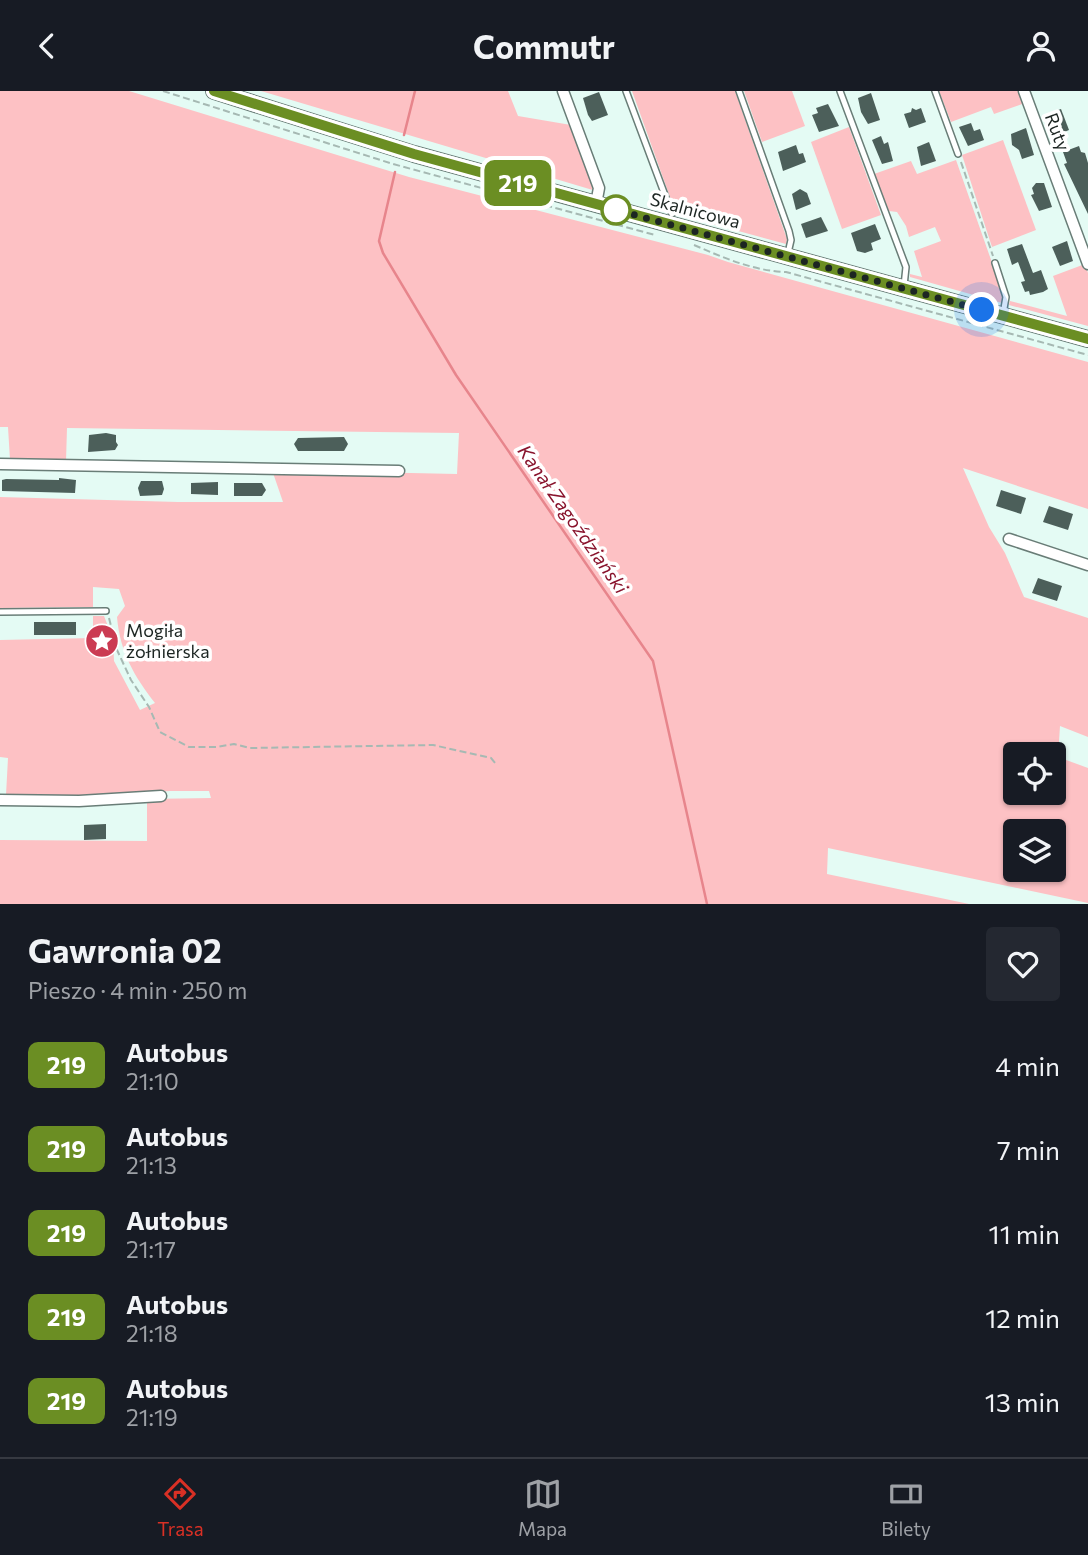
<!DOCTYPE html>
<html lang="pl">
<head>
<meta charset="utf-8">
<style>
  body { margin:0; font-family:Commissioner,sans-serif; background:#242831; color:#f1f3f6; height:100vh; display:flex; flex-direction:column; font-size:26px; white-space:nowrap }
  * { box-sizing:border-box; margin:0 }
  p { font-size:23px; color:#9ea1a6 }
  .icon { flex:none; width:38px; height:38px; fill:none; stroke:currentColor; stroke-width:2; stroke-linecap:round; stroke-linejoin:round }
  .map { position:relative; height:813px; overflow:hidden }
  .details { display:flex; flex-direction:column; background:#171b24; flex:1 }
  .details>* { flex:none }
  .badge { padding:0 14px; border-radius:10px; font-size:24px; line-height:46px }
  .buttons { position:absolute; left:1003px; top:651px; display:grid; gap:14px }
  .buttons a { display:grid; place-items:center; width:63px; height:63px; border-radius:7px; background:#171b24; box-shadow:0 2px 5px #0004; font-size:35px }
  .you { position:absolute; width:35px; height:35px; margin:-18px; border:5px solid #fff; border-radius:50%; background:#1a73e8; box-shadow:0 0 0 10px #1a73e833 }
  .map>.badge { position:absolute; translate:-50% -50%; box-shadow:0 0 0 4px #fff }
  .round { display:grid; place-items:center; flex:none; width:74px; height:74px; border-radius:7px; background:#242831 }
  .headline { display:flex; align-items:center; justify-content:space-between; height:119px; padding:0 28px }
  h1 { font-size:33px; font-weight:700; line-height:52px }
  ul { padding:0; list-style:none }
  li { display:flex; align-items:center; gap:21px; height:84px; padding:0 28px }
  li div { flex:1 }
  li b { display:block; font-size:26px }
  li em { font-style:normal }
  li .badge { min-width:77px; font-weight:700; text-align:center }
  header { display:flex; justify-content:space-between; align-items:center; height:91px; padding:0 28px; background:#171b24; font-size:32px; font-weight:700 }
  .dock { display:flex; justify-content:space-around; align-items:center; height:98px; border-top:2px solid #363941; background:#171b24; font-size:19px; color:#9ea1a6 }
  .dock a { display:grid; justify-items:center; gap:4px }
  .dock .on { color:#d93025 }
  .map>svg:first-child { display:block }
  .green { fill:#fdc1c4; fill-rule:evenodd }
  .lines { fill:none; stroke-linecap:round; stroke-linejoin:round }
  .stream { stroke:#e7858c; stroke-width:2.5 }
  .building { fill:#4c5f5a }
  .lane-casing { stroke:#697d77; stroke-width:8 }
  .street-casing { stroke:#697d77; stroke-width:13 }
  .secondary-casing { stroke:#697d77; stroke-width:18 }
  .path { stroke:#a6b9b3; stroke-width:2; stroke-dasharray:7 3.5; stroke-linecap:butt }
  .lane { stroke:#fff; stroke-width:5 }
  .street { stroke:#fff; stroke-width:10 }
  .secondary { stroke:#fff; stroke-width:16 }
  .line-casing { stroke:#fff; stroke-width:16 }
  .line { stroke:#6b8e23; stroke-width:10 }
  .walk { stroke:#1c2522; stroke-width:7; stroke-dasharray:0 12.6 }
  .stop-dot { fill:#fff; stroke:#6b8e23; stroke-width:3.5 }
  .labels { text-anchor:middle; stroke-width:7; stroke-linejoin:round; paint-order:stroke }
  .street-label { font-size:18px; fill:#1c2522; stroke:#fff }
  .poi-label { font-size:18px; fill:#1c2522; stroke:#fff; text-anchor:start }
  .water-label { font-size:19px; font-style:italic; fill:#89142d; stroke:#fff }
</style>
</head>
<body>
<header><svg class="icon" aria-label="back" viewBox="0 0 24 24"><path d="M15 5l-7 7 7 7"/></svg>Commutr<svg class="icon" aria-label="person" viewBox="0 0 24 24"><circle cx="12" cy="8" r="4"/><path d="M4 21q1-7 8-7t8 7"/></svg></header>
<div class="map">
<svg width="1088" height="813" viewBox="0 0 1088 813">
  <rect width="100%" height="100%" fill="#e4fbf4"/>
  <!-- green -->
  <g class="green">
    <path d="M0 0H129L409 86 708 164 728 171 1088 271V418L963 377 989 436 1005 462 1024 506 1088 527V646L1060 635 1058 666 1088 677V812L828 757 827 783 969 813H0V749L147 750V708L211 707 209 700H170L79 707 6 704 8 667 0 666V549L93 547V525H104L113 548 114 570 140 619 155 612C134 585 120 561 117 526L125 515 119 498 93 496V516L0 517V406L178 411H283L272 379 457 383 459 342 67 337 66 370 10 369 8 336H0ZM1015 663H1054V702H1015ZM1015 740H1054V779H1015Z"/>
    <polygon points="261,0 508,0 518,25 571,34 596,100"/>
    <polygon points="632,0 735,0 787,148 786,153 676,123"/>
    <polygon points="744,0 792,0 805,35 762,51"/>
    <polygon points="939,0 1021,0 1025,12 994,23 991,16 951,31"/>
    <polygon points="849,36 881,124 842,138 811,51"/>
    <polygon points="1003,49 1036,139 992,156 962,64"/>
    <polygon points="956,69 1003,203 1002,212 910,186 910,183 922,186 914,160 941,150 935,136 909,146 906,135 897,121 889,120 874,83 911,70 917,83"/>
    <polygon points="1085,173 1088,182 1088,235 1009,214 1010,210 1067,225 1053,185"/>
  </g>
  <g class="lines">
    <!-- stream -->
    <g class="stream">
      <polyline points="404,44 415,0"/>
      <polyline points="395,81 379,150 383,162 456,284 653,570 707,813"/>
    </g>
  </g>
  <!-- building -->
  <g class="building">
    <polygon points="599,1 608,24 592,30 588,24 583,7"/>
    <polygon points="871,2 880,29 868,33 861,21 858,7"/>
    <polygon points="828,13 839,35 819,41 812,24 818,22 816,17"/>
    <polygon points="912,17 916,19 921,17 926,31 909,37 904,23 911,21"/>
    <polygon points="1061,18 1069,39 1057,44 1049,22"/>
    <polygon points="971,32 974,40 980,38 984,49 968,55 959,36"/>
    <polygon points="1026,37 1034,64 1022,68 1019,59 1012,54 1011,43"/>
    <polygon points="881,45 884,53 888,51 893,70 882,73 872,49"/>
    <polygon points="929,51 936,70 921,75 917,56"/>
    <polygon points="796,54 799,63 803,62 806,71 783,80 778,61"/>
    <polygon points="1079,55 1081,61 1085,62 1088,72 1088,123 1064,73 1067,72 1063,61"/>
    <polygon points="1036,92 1044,92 1052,116 1039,120 1031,104 1034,103 1032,97"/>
    <polygon points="800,98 807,102 811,113 796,119 792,103"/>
    <polygon points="821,126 828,140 806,147 801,133"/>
    <polygon points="875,133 881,148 871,152 873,159 865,162 857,160 851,142"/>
    <polygon points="1067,150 1073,170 1060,175 1052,156"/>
    <polygon points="1022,153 1033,182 1041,179 1048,198 1043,201 1030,204 1029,200 1025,201 1021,191 1025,190 1018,171 1012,174 1007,158"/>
    <polygon points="106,342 116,344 116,351 118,354 115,359 88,361 89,344"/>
    <polygon points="344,346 348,353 344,360 298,360 294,353 298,347"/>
    <polygon points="59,387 76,389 75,402 2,400 2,389 6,388 59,389"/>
    <polygon points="141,390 162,390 164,398 162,404 140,405 138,397"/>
    <polygon points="218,391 218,404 191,403 191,392"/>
    <polygon points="234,392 262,392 266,399 262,405 234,405"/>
    <polygon points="1001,399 1026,407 1021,423 996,415"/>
    <polygon points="1049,415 1073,423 1068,439 1043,431"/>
    <polygon points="1038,487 1062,495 1057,510 1032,502"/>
    <rect x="34" y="531" width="42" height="13"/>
    <polygon points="106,733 106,748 84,749 84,734"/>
  </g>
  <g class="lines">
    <!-- lane casing -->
    <g class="lane-casing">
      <g id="lane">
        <polyline points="626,0 672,123"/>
        <polyline points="739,0 789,140 791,149 788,162"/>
        <polyline points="840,0 906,176 904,195"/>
        <polyline points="935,0 958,63"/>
        <polyline points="995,172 1006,206 1003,223"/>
        <polyline points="0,521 106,520"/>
      </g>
    </g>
    <!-- street casing -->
    <g class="street-casing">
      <g id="street">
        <polyline points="563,0 599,97 596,113"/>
        <polyline points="1024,0 1088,173"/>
        <polyline points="0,373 399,380"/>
        <polyline points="1009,448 1088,474"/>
        <polyline points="0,709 79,710 161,705"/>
      </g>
    </g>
    <!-- secondary casing -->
    <g class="secondary-casing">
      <polyline id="secondary" points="214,0 414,63 1088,248"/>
    </g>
    <!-- path -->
    <g class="path">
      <polyline points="163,0 393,73 655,144"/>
      <polyline points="961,71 993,165"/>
      <path d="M694 154C724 167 754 180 786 181L1088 264"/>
      <polyline points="109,527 117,559 131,589 149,616 160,641 189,656 216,656 234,653 250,657 433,654 491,667 496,673"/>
    </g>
    <!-- lane -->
    <use href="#lane" class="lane"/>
    <!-- street -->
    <use href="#street" class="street"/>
    <!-- secondary -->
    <use href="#secondary" class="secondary"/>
  </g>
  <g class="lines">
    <!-- line casing -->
    <g class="line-casing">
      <polyline id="line" points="214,0 414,63 1088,248"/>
    </g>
    <!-- line -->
    <use href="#line" class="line"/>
    <!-- walk -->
    <polyline class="walk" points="616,119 613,118 982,219"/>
  </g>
  <!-- icons -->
  <defs>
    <g id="sight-disc" transform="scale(1.75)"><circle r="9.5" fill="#cb3b52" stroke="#fff"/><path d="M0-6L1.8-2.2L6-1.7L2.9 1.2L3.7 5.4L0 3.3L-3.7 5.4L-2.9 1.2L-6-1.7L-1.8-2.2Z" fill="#fff"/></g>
  </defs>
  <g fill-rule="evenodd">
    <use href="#sight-disc" x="102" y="550"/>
  </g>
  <!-- markers -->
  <circle class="stop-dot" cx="616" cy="119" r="14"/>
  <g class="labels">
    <!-- street labels -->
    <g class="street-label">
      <text transform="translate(1057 41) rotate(69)" y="6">Ruty</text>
      <text transform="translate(695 120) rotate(15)" y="6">Skalnicowa</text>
    </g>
    <!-- poi labels -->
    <g class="poi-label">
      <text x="126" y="546">Mogiła<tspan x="126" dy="21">żołnierska</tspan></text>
    </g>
    <!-- water labels -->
    <g class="water-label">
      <text transform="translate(573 428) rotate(55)" y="7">Kanał Zagoździański</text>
    </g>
  </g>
</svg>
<div class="buttons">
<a><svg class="icon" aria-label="locate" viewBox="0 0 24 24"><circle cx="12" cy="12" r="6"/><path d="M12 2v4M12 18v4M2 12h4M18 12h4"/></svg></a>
<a><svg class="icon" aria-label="layers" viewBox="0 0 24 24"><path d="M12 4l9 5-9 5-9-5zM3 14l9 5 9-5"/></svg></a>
</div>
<div class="you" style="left:982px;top:219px"></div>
<b class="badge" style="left:518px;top:92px;background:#6b8e23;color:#fff">219</b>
</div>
<section class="details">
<div class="headline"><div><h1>Gawronia 02</h1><p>Pieszo · 4 min · 250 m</p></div><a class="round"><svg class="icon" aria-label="heart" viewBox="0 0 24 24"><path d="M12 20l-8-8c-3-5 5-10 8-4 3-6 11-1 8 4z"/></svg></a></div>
<ul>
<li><span class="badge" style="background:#6b8e23;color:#fff">219</span><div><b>Autobus</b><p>21:10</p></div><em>4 min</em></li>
<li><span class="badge" style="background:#6b8e23;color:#fff">219</span><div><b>Autobus</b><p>21:13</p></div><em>7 min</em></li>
<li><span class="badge" style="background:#6b8e23;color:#fff">219</span><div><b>Autobus</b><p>21:17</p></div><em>11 min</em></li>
<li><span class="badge" style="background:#6b8e23;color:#fff">219</span><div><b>Autobus</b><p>21:18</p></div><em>12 min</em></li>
<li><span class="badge" style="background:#6b8e23;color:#fff">219</span><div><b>Autobus</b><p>21:19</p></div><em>13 min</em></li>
</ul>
</section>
<nav class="dock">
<a class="on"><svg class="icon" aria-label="directions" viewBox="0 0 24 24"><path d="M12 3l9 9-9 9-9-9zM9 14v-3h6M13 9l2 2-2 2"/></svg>Trasa</a>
<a><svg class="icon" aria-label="map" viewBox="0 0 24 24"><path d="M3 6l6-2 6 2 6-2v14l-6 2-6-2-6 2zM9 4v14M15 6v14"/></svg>Mapa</a>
<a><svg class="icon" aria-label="tickets" viewBox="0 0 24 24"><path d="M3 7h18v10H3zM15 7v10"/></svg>Bilety</a>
</nav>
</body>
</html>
